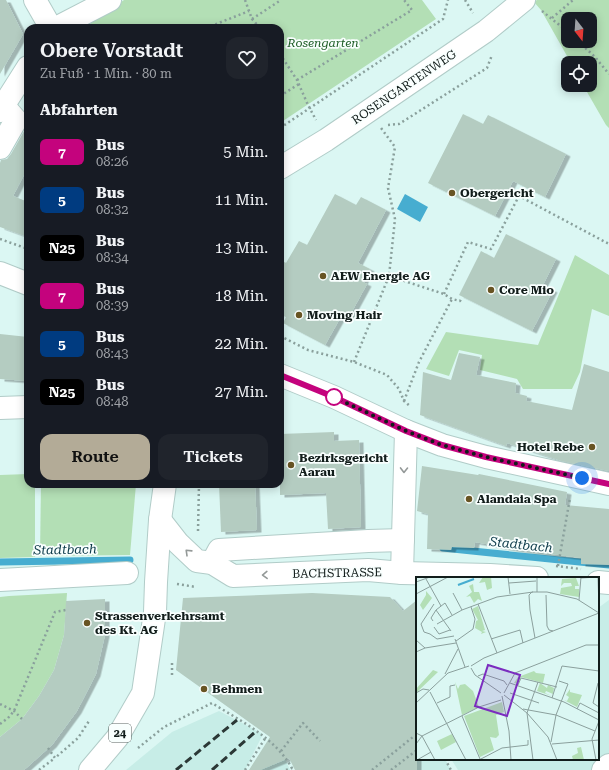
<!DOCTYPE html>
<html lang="de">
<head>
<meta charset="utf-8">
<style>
  body { margin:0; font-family:"Roboto Serif",serif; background:#20242c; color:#f1f3f6; height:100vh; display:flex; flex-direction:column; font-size:15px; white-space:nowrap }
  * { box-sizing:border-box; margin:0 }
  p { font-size:13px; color:#9ea1a6 }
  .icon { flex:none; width:22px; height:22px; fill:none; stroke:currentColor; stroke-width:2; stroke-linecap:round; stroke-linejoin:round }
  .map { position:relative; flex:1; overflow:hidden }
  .drawer { position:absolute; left:24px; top:24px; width:260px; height:464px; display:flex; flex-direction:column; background:#171b24; border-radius:12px; box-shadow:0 2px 10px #0003 }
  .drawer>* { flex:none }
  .badge { padding:0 8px; border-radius:6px; font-size:14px; line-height:26px }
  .needle { width:26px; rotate:163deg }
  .tools { position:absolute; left:561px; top:12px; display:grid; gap:8px }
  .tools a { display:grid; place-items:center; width:36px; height:36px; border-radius:8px; background:#171b24; box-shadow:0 2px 10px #0003; font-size:20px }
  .you { position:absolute; width:20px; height:20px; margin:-10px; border:3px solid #fff; border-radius:50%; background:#1a73e8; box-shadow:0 0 0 6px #1a73e833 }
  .map>.badge { position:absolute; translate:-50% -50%; box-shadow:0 0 0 2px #fff }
  h2 { padding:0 16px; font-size:15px; line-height:36px }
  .round { display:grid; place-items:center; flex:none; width:42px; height:42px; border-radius:12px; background:#20242c }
  .summary { display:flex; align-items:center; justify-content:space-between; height:68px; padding:0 16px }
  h1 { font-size:19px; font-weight:600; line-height:30px }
  .primary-button { display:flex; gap:8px; margin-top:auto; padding:8px 16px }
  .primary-button a { flex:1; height:46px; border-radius:12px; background:#b3ab97; color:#111; font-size:16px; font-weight:600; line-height:46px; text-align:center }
  .primary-button a+a { background:#20242c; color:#f1f3f6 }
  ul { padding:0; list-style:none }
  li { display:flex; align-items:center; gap:12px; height:48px; padding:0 16px }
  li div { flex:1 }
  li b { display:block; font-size:15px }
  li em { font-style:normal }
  li .badge { min-width:44px; font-weight:700; text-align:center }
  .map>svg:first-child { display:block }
  .built { fill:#c7ede7 }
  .green { fill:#b3dfb5; fill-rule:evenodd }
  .water { fill:#47add0 }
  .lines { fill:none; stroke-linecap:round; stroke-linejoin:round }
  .stream { stroke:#47add0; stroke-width:7 }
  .building { fill:#b4ccc1; filter:url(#shadow) }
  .minor-casing { stroke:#b1ccc8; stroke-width:24 }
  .major-casing { stroke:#b1ccc8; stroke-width:24 }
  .path { stroke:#8aa09c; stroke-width:2.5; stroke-dasharray:2 3; stroke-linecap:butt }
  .minor { stroke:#fff; stroke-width:22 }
  .major { stroke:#fff; stroke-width:22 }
  .rail { stroke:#2b3836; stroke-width:3; stroke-dasharray:8 4; stroke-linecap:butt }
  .oneway { stroke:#949998 }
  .line-casing { stroke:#fff; stroke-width:9 }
  .line { stroke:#c4037d; stroke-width:6 }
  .walk { stroke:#121d1b; stroke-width:4; stroke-dasharray:0 7.2 }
  .poi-dot { fill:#685423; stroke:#f9fffe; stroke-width:1.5 }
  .stop-dot { fill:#fff; stroke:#c4037d; stroke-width:2 }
  .labels { text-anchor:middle; stroke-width:3.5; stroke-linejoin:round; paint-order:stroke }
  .shield { fill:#f9fffe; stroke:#57615f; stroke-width:1 }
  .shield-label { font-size:11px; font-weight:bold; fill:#121d1b }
  .park-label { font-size:12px; font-style:italic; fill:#1c5d25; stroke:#f9fffe }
  .street-label { font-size:12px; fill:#121d1b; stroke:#f9fffe }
  .poi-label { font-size:12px; font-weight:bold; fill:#121d1b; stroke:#f9fffe; text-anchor:start }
  .water-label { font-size:13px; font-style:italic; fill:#0c3a49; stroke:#f9fffe }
  .inset-river { fill:none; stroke:#47add0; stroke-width:2 }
  .inset-road { fill:none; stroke:#8ba09d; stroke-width:1 }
  .view { fill:#7b2cbf; fill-opacity:0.15; stroke:#7b2cbf; stroke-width:2 }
  .inset-edge { fill:none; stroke:#121d1b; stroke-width:2 }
</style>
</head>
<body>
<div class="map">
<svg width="609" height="770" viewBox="0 0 609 770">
  <defs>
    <filter id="shadow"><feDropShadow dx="4.5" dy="2.5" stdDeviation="0" flood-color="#0004"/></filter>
  </defs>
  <rect width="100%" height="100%" fill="#dbf7f3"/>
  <!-- built -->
  <g class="built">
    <polygon points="609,600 609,770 458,770 451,759 598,759 598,608"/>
    <polygon points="219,711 263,734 245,770 126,770 172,732"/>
    <polygon points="282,752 290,770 250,770"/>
    <polygon points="417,759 445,759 451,770 393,770"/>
  </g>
  <!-- green -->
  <g class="green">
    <polygon points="124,0 422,0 436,19 280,123 280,28 84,28"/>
    <path d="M537 0H609V128L606 125 583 85H590V63H571L541 10 534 2ZM568 19H590V41H568Z"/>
    <polygon points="575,255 609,275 609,316 592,309 580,372 572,389 523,389 517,379 480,370 482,355 459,350 449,376 426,369 446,332 538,345"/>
    <polygon points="28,474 28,484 35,484 35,557 0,558 0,475"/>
    <polygon points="41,484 136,484 130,555 40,556"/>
    <polygon points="67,593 64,635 54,670 39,696 22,719 0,737 0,597 9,596"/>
  </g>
  <!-- water -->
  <polygon class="water" points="405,194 428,207 420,222 397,209"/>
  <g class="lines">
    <!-- stream -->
    <g class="stream">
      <polyline points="443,548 609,565"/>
      <polyline points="0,562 130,560"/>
    </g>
  </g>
  <!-- building -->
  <g class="building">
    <polygon points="0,0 6,0 23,34 0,74"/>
    <polygon points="463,114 483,124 488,115 566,154 545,197 513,181 495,216 428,183"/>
    <polygon points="28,121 28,167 13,196 28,202 28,237 0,227 0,163 1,160 7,159 11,154 27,126"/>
    <polygon points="335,194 356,205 361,197 386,210 358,263 370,269 363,282 367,284 349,317 343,313 325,345 283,323 286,317 280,314 280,260 286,263 299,241 307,245"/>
    <polygon points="506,234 556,259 543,285 553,290 532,331 459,295 481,251 494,258"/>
    <polygon points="0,334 28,337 28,381 0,379"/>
    <polygon points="459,353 480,357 476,375 516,383 515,393 527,396 526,401 572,410 584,364 609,372 609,471 562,461 507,443 506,446 420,415 423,372 451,380"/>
    <polygon points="334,432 334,441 359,440 361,527 328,529 326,493 280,495 280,434"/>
    <polygon points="422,466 478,475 479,474 567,492 565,505 609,509 609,565 581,564 581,558 513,549 475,542 474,548 452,547 451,550 427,549 428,514 417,511"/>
    <polygon points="219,484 255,484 257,530 221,532"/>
    <polygon points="312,593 390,597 403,611 417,600 417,770 295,770 289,758 260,770 249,770 270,737 176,670 183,598"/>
    <polygon points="105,599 105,635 96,674 77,711 52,745 24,770 0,770 0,737 22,719 39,696 54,670 64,635 66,601"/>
  </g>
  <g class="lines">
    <!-- minor casing -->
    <g class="minor-casing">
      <g id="minor">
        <polyline points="35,0 51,28"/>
        <polyline points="56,28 110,0"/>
        <polyline points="0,111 28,67"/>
        <polyline points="0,148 16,120 3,105"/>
        <polyline points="280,168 326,140 486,31 524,0"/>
        <polyline points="0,408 28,407"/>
        <polyline points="160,520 178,543 197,561 212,563 233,576 368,570 402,573 490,575 537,578"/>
        <polyline points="212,563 219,550 368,541 403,540"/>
        <polyline points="402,573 406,431"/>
        <polyline points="0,580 127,573"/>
        <polyline points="598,582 609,583"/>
        <polyline points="603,770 609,765"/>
      </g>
    </g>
    <!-- major casing -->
    <g class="major-casing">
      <g id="major">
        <polyline points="0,273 28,284"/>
        <polyline points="280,375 334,397 406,431 442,445 486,457 609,484"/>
        <polyline points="90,770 117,738 143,693 155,612 156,582 160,520 165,484"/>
      </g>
    </g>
    <!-- path -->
    <g class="path">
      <polyline points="245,0 252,19 260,28"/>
      <polyline points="465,0 473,13"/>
      <polyline points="542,11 568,32"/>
      <polyline points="552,18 573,0"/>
      <polyline points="252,19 281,0"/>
      <polyline points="206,28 249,11"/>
      <polyline points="578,41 595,57 609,74"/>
      <polyline points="280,54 297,80 308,105 316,120"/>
      <polyline points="297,80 412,10 404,0"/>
      <polyline points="280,96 299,84"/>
      <polyline points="388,125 399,124 487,68 492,55"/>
      <polyline points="280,128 443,19 448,0"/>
      <polyline points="0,239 28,249"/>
      <polyline points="389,276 444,294 452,299 460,301 462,297"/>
      <polyline points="444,294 468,242 491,249 519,196 609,244"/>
      <polyline points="280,336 308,350 354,362 387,375 399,389 404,401 411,407"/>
      <polyline points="354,362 389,276 395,219 388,188 395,147 381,128"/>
      <polyline points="404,401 419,362 452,299"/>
      <polyline points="198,531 199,484"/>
      <polyline points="556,566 581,569"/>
      <polyline points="558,566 570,498"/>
      <polyline points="177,584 196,587"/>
      <polyline points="172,663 172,677"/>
      <polyline points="0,704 14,711 22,719"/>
      <polyline points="0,724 8,718 14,711 55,612 66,610"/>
      <polyline points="48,748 55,758 78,738 89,721"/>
      <path d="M138 748 164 727 212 703C242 722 276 738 293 770"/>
      <polyline points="281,751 303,723 320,741"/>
      <polyline points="445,759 451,770"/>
      <polyline points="39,770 55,758"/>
      <polyline points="245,770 266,737"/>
      <polyline points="286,770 292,768"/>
      <polyline points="372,770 413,737 417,737"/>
      <polyline points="391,770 417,750"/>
    </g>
    <!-- minor -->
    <use href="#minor" class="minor"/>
    <!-- major -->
    <use href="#major" class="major"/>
    <!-- rail -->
    <g class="rail">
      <polyline points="176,770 237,720"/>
      <polyline points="212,770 254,733"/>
    </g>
  </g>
  <!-- one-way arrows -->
  <defs><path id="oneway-chevron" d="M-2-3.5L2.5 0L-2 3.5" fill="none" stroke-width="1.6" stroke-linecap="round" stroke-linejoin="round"/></defs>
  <g class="oneway">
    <use href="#oneway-chevron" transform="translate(404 470) rotate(91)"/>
    <use href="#oneway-chevron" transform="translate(188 552) rotate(-136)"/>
    <use href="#oneway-chevron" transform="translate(265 575) rotate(178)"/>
  </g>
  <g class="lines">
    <!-- line casing -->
    <g class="line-casing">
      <polyline id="line" points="280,375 334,397 406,431 442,445 486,457 609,484"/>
    </g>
    <!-- line -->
    <use href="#line" class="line"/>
    <!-- walk -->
    <polyline class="walk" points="334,397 406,431 442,445 486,457 582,478"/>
  </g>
  <!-- markers -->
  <g class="poi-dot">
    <circle cx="452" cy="193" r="4"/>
    <circle cx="323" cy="276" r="4"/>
    <circle cx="491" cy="290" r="4"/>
    <circle cx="299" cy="315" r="4"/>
    <circle cx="592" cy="447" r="4"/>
    <circle cx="291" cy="465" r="4"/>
    <circle cx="469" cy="499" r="4"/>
    <circle cx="87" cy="623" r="4"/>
    <circle cx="204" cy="689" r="4"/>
  </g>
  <circle class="stop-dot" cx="334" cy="397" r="8"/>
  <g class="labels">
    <!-- shield labels -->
    <rect class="shield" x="109" y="724" width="22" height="18" rx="3"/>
    <g class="shield-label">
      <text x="120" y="737">24</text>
    </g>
    <!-- park labels -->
    <g class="park-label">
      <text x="323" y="47">Rosengarten</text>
    </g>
    <!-- street labels -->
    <g class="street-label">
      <text transform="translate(404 87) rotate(-34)" y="4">ROSENGARTENWEG</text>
      <text transform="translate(337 573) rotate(-1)" y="4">BACHSTRASSE</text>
    </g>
    <!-- poi labels -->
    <g class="poi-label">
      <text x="460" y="197">Obergericht</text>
      <text x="331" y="280">AEW Energie AG</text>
      <text x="499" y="294">Core Mio</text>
      <text x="307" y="319">Moving Hair</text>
      <text x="584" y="451" text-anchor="end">Hotel Rebe</text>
      <text x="299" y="462">Bezirksgericht<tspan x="299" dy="14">Aarau</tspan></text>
      <text x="477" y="503">Alandaia Spa</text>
      <text x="95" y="620">Strassenverkehrsamt<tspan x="95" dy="14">des Kt. AG</tspan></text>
      <text x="212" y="693">Behmen</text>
    </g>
    <!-- water labels -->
    <g class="water-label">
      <text transform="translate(521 544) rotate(6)" y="5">Stadtbach</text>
      <text transform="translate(65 549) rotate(-1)" y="5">Stadtbach</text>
    </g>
  </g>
  <!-- overview -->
  <g transform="translate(416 577)">
    <rect width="183" height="183" fill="#dbf7f3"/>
    <path d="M67 0H75L76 11 71 13 69 5 63 6ZM160 1 163 9H159V12H163V20L144 17 145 11 156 9 155 6H148L145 9 146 2ZM57 7 58 15H63L66 24 62 22 58 26 54 19 50 20 56 15 53 9ZM10 14 16 21 7 33 4 28 10 18ZM62 29 67 46 69 53 66 54 70 55 65 57 66 55 59 51 60 44 62 43 56 32ZM17 93 22 95 0 116V112ZM118 94 120 96 129 97 127 106 105 100 102 107 98 106 102 100ZM39 105 42 112 44 108 49 107 57 114 63 130 46 138ZM124 106 131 111 132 108 138 111 137 117 130 114 129 116 136 119 121 114ZM154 112V115L166 118 161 130 148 123 151 124 153 120 150 118ZM86 125 88 135 80 138 83 158 80 161 74 160 78 173 64 180 48 139ZM36 157 40 165 25 173 21 164ZM165 170 168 183H157L156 179 162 176 161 171Z" fill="#b3dfb5"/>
    <path class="inset-river" d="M42 8 58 2"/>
    <path class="inset-road" d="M92 0 94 17M182 0 183 33M165 1 181 0M10 2 25 29M0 5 14 0M93 6 120 4M121 15V0M37 16 46 33M0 17 32 0M130 18 131 49 133 53 137 54M163 23 165 0M62 27 81 76M17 44 15 41 20 33M21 47 46 33 81 20 117 15M18 50 23 57 34 53M35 54 20 33 29 26 36 38M0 55V63L9 71M14 57 8 55 5 47 18 27M14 57 21 62 38 59M119 61 114 33 113 18 116 15H131L161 22 183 36M39 62 49 90M75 62 104 53 107 66M40 64 57 52 59 42 55 30M0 75 9 71 40 66M55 89 68 81 183 36M55 91 59 98 85 116M29 97 42 72M62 99 67 97 88 104 91 108M122 105 111 136 132 160 141 183M94 106 148 125 183 143M182 106 177 126 183 130M102 108 105 101 141 110M14 115 50 183M0 116 7 112 13 113M88 116 99 96 170 68H183M94 116 123 126M88 118 111 136 117 183M86 119 93 154 95 183M136 121 146 89 183 94M0 126 32 96 53 89M21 126 34 120V109L39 108M107 132 140 138 179 154M161 132 164 126 183 136M46 139 64 182M0 156 6 159 19 183M135 165 140 138 152 107 143 104M0 167 6 159 63 130 85 123M136 167 183 163M1 183 15 175M63 183 86 171 112 168V163M180 183 176 162 183 144"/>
    <path class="view" d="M72 88 104 98 91 139 59 129Z"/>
    <rect width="183" height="183" class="inset-edge"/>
  </g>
</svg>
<div class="tools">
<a><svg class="needle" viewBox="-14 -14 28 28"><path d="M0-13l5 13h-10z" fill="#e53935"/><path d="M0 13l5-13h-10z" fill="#9ea1a6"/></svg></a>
<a><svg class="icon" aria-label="locate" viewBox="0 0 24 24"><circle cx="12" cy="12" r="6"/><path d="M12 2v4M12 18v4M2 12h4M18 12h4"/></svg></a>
</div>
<div class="you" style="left:582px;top:478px"></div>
<section class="drawer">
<div class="summary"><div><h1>Obere Vorstadt</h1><p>Zu Fuß · 1 Min. · 80 m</p></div><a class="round"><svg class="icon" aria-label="heart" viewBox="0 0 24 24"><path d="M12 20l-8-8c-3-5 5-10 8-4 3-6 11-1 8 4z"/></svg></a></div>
<h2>Abfahrten</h2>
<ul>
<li><span class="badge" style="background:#c4037d;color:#fff">7</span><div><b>Bus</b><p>08:26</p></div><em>5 Min.</em></li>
<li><span class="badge" style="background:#003b80;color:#fff">5</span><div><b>Bus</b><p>08:32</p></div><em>11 Min.</em></li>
<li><span class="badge" style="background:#000;color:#fff">N25</span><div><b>Bus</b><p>08:34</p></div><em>13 Min.</em></li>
<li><span class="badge" style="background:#c4037d;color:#fff">7</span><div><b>Bus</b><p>08:39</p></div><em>18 Min.</em></li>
<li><span class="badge" style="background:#003b80;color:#fff">5</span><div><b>Bus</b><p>08:43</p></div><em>22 Min.</em></li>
<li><span class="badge" style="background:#000;color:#fff">N25</span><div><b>Bus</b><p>08:48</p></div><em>27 Min.</em></li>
</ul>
<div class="primary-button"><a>Route</a><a>Tickets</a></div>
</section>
</div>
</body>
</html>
